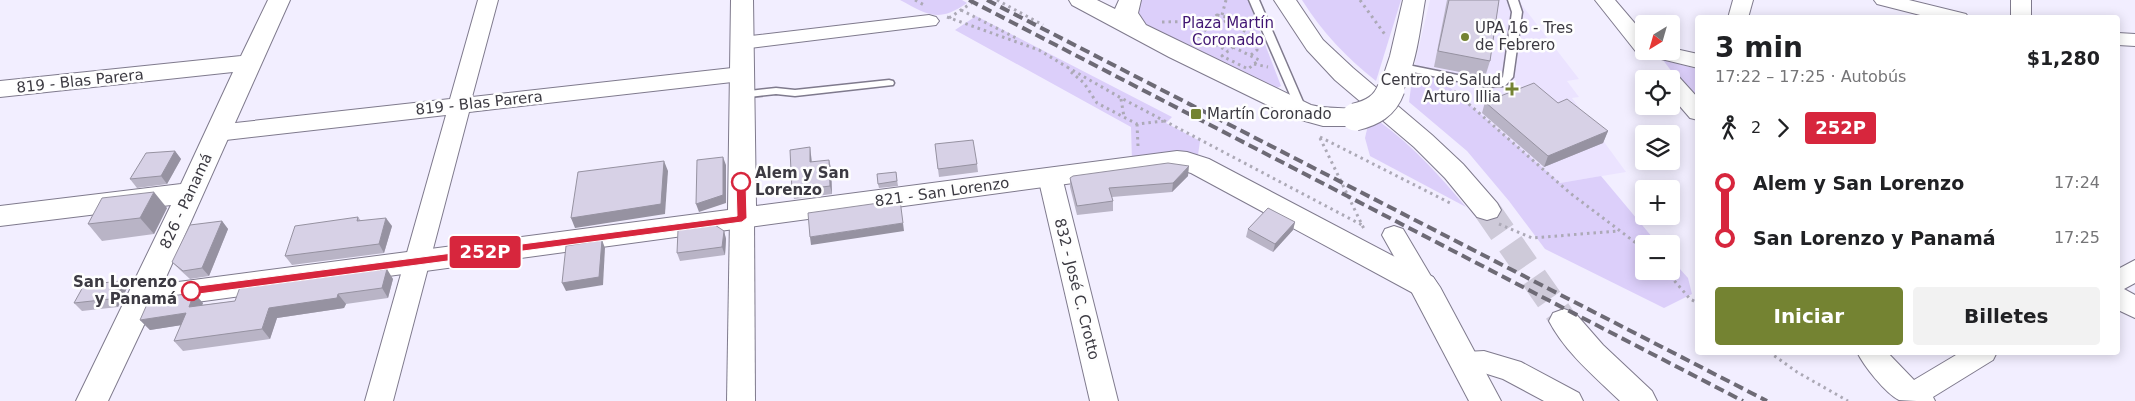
<!DOCTYPE html>
<html lang="es">
<head>
<meta charset="utf-8">
<style>
  body { margin:0; font-family:"DejaVu Sans",sans-serif; background:#f2f2f2; color:#202124; height:100vh; display:flex; flex-direction:column; font-size:19px; white-space:nowrap }
  * { box-sizing:border-box; margin:0 }
  p { font-size:16px; color:#757577 }
  .icon { flex:none; width:28px; height:28px; fill:none; stroke:currentColor; stroke-width:2; stroke-linecap:round; stroke-linejoin:round }
  .map { position:relative; flex:1; overflow:hidden }
  .panel { position:absolute; left:1695px; top:15px; width:425px; height:340px; display:flex; flex-direction:column; background:#fff; border-radius:5px; box-shadow:0 2px 12px #0003 }
  .panel>* { flex:none }
  .badge { padding:0 10px; border-radius:4px; font-size:18px; line-height:32px }
  .needle { width:32px; rotate:217deg }
  .tools { position:absolute; left:1635px; top:15px; display:grid; gap:10px }
  .tools a { display:grid; place-items:center; width:45px; height:45px; border-radius:5px; background:#fff; box-shadow:0 2px 12px #0003; font-size:25px }
  .map>.badge { position:absolute; translate:-50% -50%; box-shadow:0 0 0 2px #fff }
  .legs { display:flex; align-items:center; gap:8px; height:55px; padding:0 20px; font-size:16px }
  .legs p { margin-inline-start:auto }
  .summary { display:flex; align-items:center; justify-content:space-between; height:85px; padding:0 20px }
  h1 { font-size:28px; font-weight:700; line-height:38px }
  .primary-button { display:flex; gap:10px; margin-top:auto; padding:10px 20px }
  .primary-button a { flex:1; height:58px; border-radius:5px; background:#748332; color:#fff; font-size:20px; font-weight:700; line-height:58px; text-align:center }
  .primary-button a+a { background:#f2f2f2; color:#202124 }
  ul { padding:0 20px; list-style:none }
  li { display:flex; align-items:center; gap:18px; height:55px; font-size:19px }
  li i { display:grid; place-items:center; width:8px; height:100%; margin:0 6px; background:currentColor }
  li i::after { content:''; width:12px; height:12px; margin:-6px; border:4px solid; border-radius:50%; background:#fff }
  li p { margin-inline-start:auto }
  li:first-child i { background:linear-gradient(#0000 50%,currentColor 0) }
  li:last-child i { background:linear-gradient(currentColor 50%,#0000 0) }
  .map>svg:first-child { display:block }
  .built { fill:#ebe3ff }
  .green { fill:#dccffa }
  .lines { fill:none; stroke-linecap:round; stroke-linejoin:round }
  .secondary-tunnel { stroke:#cecad9; stroke-width:27; stroke-dasharray:27 14; stroke-linecap:butt }
  .service-casing { stroke:#7f7a8d; stroke-width:3 }
  .minor-casing { stroke:#7f7a8d; stroke-width:2 }
  .tertiary-casing { stroke:#7f7a8d; stroke-width:2 }
  .secondary-casing { stroke:#7f7a8d; stroke-width:2 }
  .path { stroke:#aca9b6; stroke-width:3; stroke-dasharray:2.5 4; stroke-linecap:butt }
  .service { fill:#fff; fill-rule:evenodd }
  .minor { fill:#fff; fill-rule:evenodd }
  .tertiary { fill:#fff; fill-rule:evenodd }
  .secondary { fill:#fff; fill-rule:evenodd }
  .rail { stroke:#6d6a75; stroke-width:4; stroke-dasharray:10 5; stroke-linecap:butt }
  .tertiary-bridge-casing { stroke:#7f7a8d; stroke-width:29; stroke-linecap:butt }
  .tertiary-bridge { stroke:#fff; stroke-width:27 }
  .wall { fill:#b9b4c6 }
  .shaded-wall { fill:#9692a1 }
  .building { fill:#d7d1e6; stroke:#9692a1 }
  .line-1 { fill:#d7263d; stroke:#fff }
  .poi-dot { fill:#748332; stroke:#fefefe; stroke-width:2 }
  .stop-1-dot { fill:#fff; stroke:#d7263d; stroke-width:2.5 }
  .labels { text-anchor:middle; stroke-width:5; stroke-linejoin:round; paint-order:stroke }
  .park-label { font-size:15px; fill:#401572; stroke:#fefefe }
  .poi-label { font-size:15px; fill:#3c3a42; stroke:#fefefe; text-anchor:start }
  .street-label { font-size:15px; fill:#3c3a42; stroke:#fefefe }
  .stop-label { font-size:15px; font-weight:bold; fill:#3c3a42; stroke:#fefefe; text-anchor:start }
</style>
</head>
<body>
<div class="map">
<svg width="2135" height="401" viewBox="0 0 2135 401">
  <rect width="100%" height="100%" fill="#f2eeff"/>
  <!-- built -->
  <polygon class="built" points="1430,0 1518,0 1579,79 1567,81 1579,97 1572,98 1626,172 1560,183 1440,79 1413,72"/>
  <!-- green -->
  <g class="green">
    <path d="M900 0H962L967 3C938 23 928 15 900 0Z"/>
    <polygon points="1140,0 1248,0 1281,86 1277,88 1259,83 1144,24 1137,15"/>
    <path d="M1302 0H1401L1376 81C1347 58 1322 32 1302 0Z"/>
    <polygon points="976,16 1172,117 1166,123 1200,141 1197,162 1132,162 1131,127 955,30"/>
    <polygon points="1663,60 1697,69 1697,105"/>
    <polygon points="1413,72 1440,79 1560,183 1601,176 1658,244 1644,244 1644,271 1671,271 1671,259 1688,278 1692,294 1664,308 1545,249 1509,201 1467,151 1409,102"/>
    <path d="M1380 122C1414 147 1439 175 1466 207L1370 156 1365 138 1368 125Z"/>
  </g>
  <g class="lines">
    <!-- secondary-tunnel -->
    <polyline class="secondary-tunnel" points="1487,210 1564,321"/>
    <!-- service casing -->
    <g class="service-casing">
      <g id="service">
        <polygon points="1249,0 1259,0 1307,111 1306,113 1298,113 1297,111"/>
        <polygon points="1508,0 1518,0 1522,12 1513,77 1505,86 1487,87 1398,69 1393,66 1398,63 1487,81 1498,81 1503,77 1512,12"/>
        <polygon points="889,80 893,81 894,83 893,85 795,96 776,94 741,98 736,95 741,92 776,88 795,90"/>
      </g>
    </g>
    <!-- minor casing -->
    <g class="minor-casing">
      <g id="minor">
        <polygon points="478,0 498,0 472,97 741,67 749,69 752,74 749,79 741,81 469,112 393,401 365,401 446,115 217,141 209,138 206,133 209,128 217,125 450,99"/>
        <polygon points="1595,0 1615,0 1644,34 1644,51 1671,51 1671,48 1698,54 1698,68 1649,56 1647,54 1637,53"/>
        <polygon points="1733,0 1753,0 1748,18 1728,18"/>
        <polygon points="1874,0 1909,0 1966,14 1969,18 1932,18 1877,4"/>
        <rect x="2011" y="0" width="20" height="18"/>
        <polygon points="929,15 936,17 939,21 936,25 742,49 735,48 732,43 735,38 742,37"/>
        <polygon points="2118,33 2135,34 2135,46 2118,45"/>
        <polygon points="1671,75 1679,77 1698,98 1698,120 1690,118 1671,96 1671,79 1662,79"/>
        <polygon points="1050,169 1058,171 1062,177 1118,401 1090,401 1038,177 1042,171"/>
        <polygon points="742,209 751,212 754,218 755,401 727,401 730,218 733,212"/>
        <polygon points="1394,226 1403,229 1432,278 1436,285 1432,292 1423,295 1414,292 1382,235 1385,229"/>
        <polygon points="2135,260 2135,283 2124,289 2135,295 2135,318 2118,310 2118,269"/>
        <polygon points="1484,351 1521,362 1579,393 1583,401 1544,401 1503,379 1484,373 1466,374 1456,371 1453,363 1456,355 1466,352"/>
        <path d="M1857 352H1887L1914 380 1961 352H1997L1993 360 1933 397 1935 401C1925 401 1908 401 1899 400 1885 393 1864 366 1857 352Z"/>
      </g>
    </g>
    <!-- tertiary casing -->
    <g class="tertiary-casing">
      <g id="tertiary">
        <polygon points="268,0 290,0 163,284 728,210 731,0 753,0 756,206 1177,151 1187,152 1209,159 1433,277 1438,285 1433,293 1423,296 1413,293 1191,173 1177,169 152,308 108,401 76,401 171,205 0,226 0,206 181,184 233,72 0,97 0,81 241,56"/>
        <path d="M1069 0H1097L1115 9 1119 0H1141L1138 13 1146 25 1311 105C1329 110 1347 106 1364 111L1368 117 1364 123 1355 126H1323L1294 118 1169 57 1072 5Z"/>
        <path d="M1403 0H1425C1420 29 1416 70 1400 95L1391 97 1382 95 1379 89 1390 56Z"/>
      </g>
    </g>
    <!-- secondary casing -->
    <g class="secondary-casing">
      <g id="secondary">
        <polygon points="1274,0 1296,0 1323,40 1353,68 1432,135 1463,164 1497,203 1501,210 1497,217 1487,220 1477,217 1445,178 1414,147 1335,80 1307,50"/>
        <polygon points="1423,274 1433,277 1440,287 1501,401 1469,401 1408,285 1413,277"/>
        <path d="M1564 309 1575 313 1603 345 1652 391 1657 401H1620C1595 377 1565 352 1549 321L1553 313Z"/>
      </g>
    </g>
    <!-- path -->
    <g class="path">
      <polyline points="915,0 926,6"/>
      <polyline points="997,0 1043,25"/>
      <polyline points="1360,0 1386,36"/>
      <polyline points="961,10 1018,39"/>
      <polygon points="1217,15 1226,17 1226,21 1222,23 1215,22 1213,18"/>
      <polyline points="1222,15 1226,0"/>
      <polyline points="947,17 1039,50 1067,67"/>
      <polyline points="949,18 976,0"/>
      <polyline points="1226,21 1254,36"/>
      <polyline points="1162,22 1214,21"/>
      <polyline points="1198,36 1228,51"/>
      <polyline points="1194,39 1215,22"/>
      <polygon points="1233,47 1259,60 1248,69 1222,56"/>
      <polyline points="1251,55 1257,50 1257,44"/>
      <polyline points="1254,64 1268,67"/>
      <polyline points="1067,67 1121,98 1362,225"/>
      <polyline points="1071,72 1084,83 1097,103 1137,124 1165,121"/>
      <polyline points="1454,91 1570,193 1644,249"/>
      <polyline points="1121,99 1124,117"/>
      <polyline points="1137,124 1138,146"/>
      <polyline points="1320,137 1452,204"/>
      <polyline points="1320,138 1365,231"/>
      <polyline points="1499,224 1532,238 1618,231"/>
      <polyline points="1666,271 1690,299 1698,303"/>
      <polyline points="1769,352 1797,372 1848,401"/>
    </g>
    <!-- service -->
    <use href="#service" class="service"/>
    <!-- minor -->
    <use href="#minor" class="minor"/>
    <!-- tertiary -->
    <use href="#tertiary" class="tertiary"/>
    <!-- secondary -->
    <use href="#secondary" class="secondary"/>
    <!-- rail -->
    <g class="rail">
      <polyline points="969,0 1743,401"/>
      <polyline points="987,0 1767,401"/>
    </g>
    <!-- tertiary-bridge casing -->
    <g class="tertiary-bridge-casing">
      <path id="tertiary-bridge" d="M1355 117C1372 113 1385 106 1391 89"/>
    </g>
    <!-- tertiary-bridge -->
    <use href="#tertiary-bridge" class="tertiary-bridge"/>
  </g>
  <!-- wall -->
  <g class="wall">
    <polygon points="1447,0 1499,0 1490,61 1485,77 1434,67"/>
    <polygon points="1485,102 1558,103 1608,131 1603,143 1544,167 1482,113"/>
    <polygon points="935,144 977,164 978,172 939,177"/>
    <polygon points="175,151 181,159 167,184 137,188 130,179"/>
    <polygon points="811,155 812,162 831,168 832,194 794,199 792,191"/>
    <polygon points="896,172 898,186 879,188 878,184"/>
    <polygon points="1188,176 1172,192 1112,197 1113,201 1113,211 1077,215 1070,187 1070,178"/>
    <polygon points="167,208 154,234 102,241 88,224"/>
    <polygon points="358,217 361,221 392,226 384,253 292,265 285,256"/>
    <polygon points="222,221 228,229 209,276 190,279 179,269 172,262"/>
    <polygon points="1295,222 1293,230 1273,252 1246,237 1248,229"/>
    <polygon points="724,231 726,239 725,255 680,261 677,253"/>
    <polygon points="382,270 393,279 388,298 346,304 344,308 277,318 270,339 183,351 174,341 181,325 150,330 140,320 203,303 202,305 235,301"/>
    <polygon points="120,281 127,288 118,307 82,311 74,303"/>
  </g>
  <!-- shaded-wall -->
  <g class="shaded-wall">
    <polygon points="1608,131 1603,143 1544,167 1548,156"/>
    <polygon points="810,147 811,155 812,170 810,162"/>
    <polygon points="175,151 181,159 167,184 161,176"/>
    <polygon points="723,157 726,165 726,203 699,212 696,204"/>
    <polygon points="829,160 831,168 832,194 830,186"/>
    <polygon points="664,161 668,171 665,214 575,228 571,218"/>
    <polygon points="1189,166 1188,176 1172,192 1173,183"/>
    <polygon points="154,192 167,208 154,234 140,218"/>
    <polygon points="386,218 392,226 384,253 379,244"/>
    <polygon points="222,221 228,229 209,276 202,268"/>
    <polygon points="1295,222 1293,230 1273,252 1275,244"/>
    <polygon points="903,223 904,231 811,245 810,237"/>
    <polygon points="724,231 726,239 725,255 722,247"/>
    <polygon points="602,240 605,248 603,285 566,291 562,283"/>
    <polygon points="380,268 385,275 387,269 393,279 388,298 382,288 380,270"/>
    <polygon points="120,281 127,288 118,307 110,299"/>
    <polygon points="194,293 203,303 198,317 189,307"/>
    <polygon points="338,294 346,304 344,308 277,318 270,339 262,329 269,308"/>
    <polygon points="186,313 195,323 150,330 140,320"/>
  </g>
  <!-- building -->
  <g class="building">
    <polygon points="1449,0 1499,0 1490,61 1438,51"/>
    <polygon points="1534,83 1558,103 1567,99 1608,131 1548,156 1485,102"/>
    <polygon points="973,140 977,164 938,169 935,144"/>
    <polygon points="810,147 810,162 829,160 830,186 792,191 790,150"/>
    <polygon points="175,151 161,176 130,179 146,153"/>
    <polygon points="723,157 723,195 696,204 697,160"/>
    <polygon points="664,161 661,204 571,218 578,172"/>
    <polygon points="1168,163 1189,166 1173,183 1109,188 1113,201 1077,206 1070,178 1073,176"/>
    <polygon points="896,172 897,181 878,184 877,174"/>
    <polygon points="154,192 140,218 88,224 102,198"/>
    <polygon points="900,200 903,223 810,237 808,213"/>
    <polygon points="1268,208 1295,222 1275,244 1248,229"/>
    <polygon points="358,217 357,221 386,218 379,244 285,256 295,226"/>
    <polygon points="222,221 202,268 183,271 172,262 190,225"/>
    <polygon points="715,225 724,231 722,247 677,253 678,230"/>
    <polygon points="602,240 599,277 562,283 566,246"/>
    <polygon points="380,268 380,270 387,269 382,288 338,294 337,298 269,308 262,329 174,341 186,313 140,320 148,302 154,301 155,298 194,293 189,307 235,301 240,287"/>
    <polygon points="120,281 110,299 74,303 84,285"/>
  </g>
  <!-- line-1 -->
  <polygon class="line-1" points="741,178 746,182 747,218 742,222 191,295 186,291 191,287 737,216 736,182"/>
  <!-- markers -->
  <g class="poi-dot">
    <circle cx="1465" cy="37" r="5"/>
    <path d="M1509.5 81.5h5v5h5v5h-5v5h-5v-5h-5v-5h5z"/>
    <rect x="1190" y="108" width="12" height="12" rx="2.5"/>
  </g>
  <g class="stop-1-dot">
    <circle cx="741" cy="182" r="9"/>
    <circle cx="191" cy="291" r="9"/>
  </g>
  <g class="labels">
    <!-- park labels -->
    <g class="park-label">
      <text x="1228" y="28">Plaza Martín<tspan x="1228" dy="17">Coronado</tspan></text>
    </g>
    <!-- poi labels -->
    <g class="poi-label">
      <text x="1475" y="33">UPA 16 - Tres<tspan x="1475" dy="17">de Febrero</tspan></text>
      <text x="1501" y="85" text-anchor="end">Centro de Salud<tspan x="1501" dy="17">Arturo Illia</tspan></text>
      <text x="1207" y="119">Martín Coronado</text>
    </g>
    <!-- street labels -->
    <g class="street-label">
      <text transform="translate(80 81) rotate(-6)" y="5">819 - Blas Parera</text>
      <text transform="translate(479 103) rotate(-6)" y="5">819 - Blas Parera</text>
      <text transform="translate(942 192) rotate(-8)" y="5">821 - San Lorenzo</text>
      <text transform="translate(186 201) rotate(-65)" y="5">826 - Panamá</text>
      <text transform="translate(1077 289) rotate(76)" y="5">832 - José C. Crotto</text>
    </g>
    <!-- stop labels -->
    <g class="stop-label">
      <text x="755" y="178">Alem y San<tspan x="755" dy="17">Lorenzo</tspan></text>
      <text x="177" y="287" text-anchor="end">San Lorenzo<tspan x="177" dy="17">y Panamá</tspan></text>
    </g>
  </g>
</svg>
<div class="tools">
<a><svg class="needle" viewBox="-14 -14 28 28"><path d="M0-13l5 13h-10z" fill="#e53935"/><path d="M0 13l5-13h-10z" fill="#757577"/></svg></a>
<a><svg class="icon" aria-label="locate" viewBox="0 0 24 24"><circle cx="12" cy="12" r="6"/><path d="M12 2v4M12 18v4M2 12h4M18 12h4"/></svg></a>
<a><svg class="icon" aria-label="layers" viewBox="0 0 24 24"><path d="M12 4l9 5-9 5-9-5zM3 14l9 5 9-5"/></svg></a>
<a>+</a>
<a>−</a>
</div>
<b class="badge" style="left:485px;top:252px;background:#d7263d;color:#fff">252P</b>
<section class="panel">
<div class="summary"><div><h1>3 min</h1><p>17:22 – 17:25 · Autobús</p></div><b>$1,280</b></div>
<div class="legs"><svg class="icon" aria-label="walk" viewBox="0 0 24 24"><circle cx="13" cy="4" r="2"/><path d="M13 8l-2 6 4 7M11 14l-3 7M7 12l3-4h3l4 4"/></svg>2<svg class="icon" aria-label="forward" viewBox="0 0 24 24"><path d="M9 5l7 7-7 7"/></svg><b class="badge" style="background:#d7263d;color:#fff">252P</b></div>
<ul>
<li><i style="color:#d7263d"></i><b>Alem y San Lorenzo</b><p>17:24</p></li>
<li><i style="color:#d7263d"></i><b>San Lorenzo y Panamá</b><p>17:25</p></li>
</ul>
<div class="primary-button"><a>Iniciar</a><a>Billetes</a></div>
</section>
</div>
</body>
</html>
